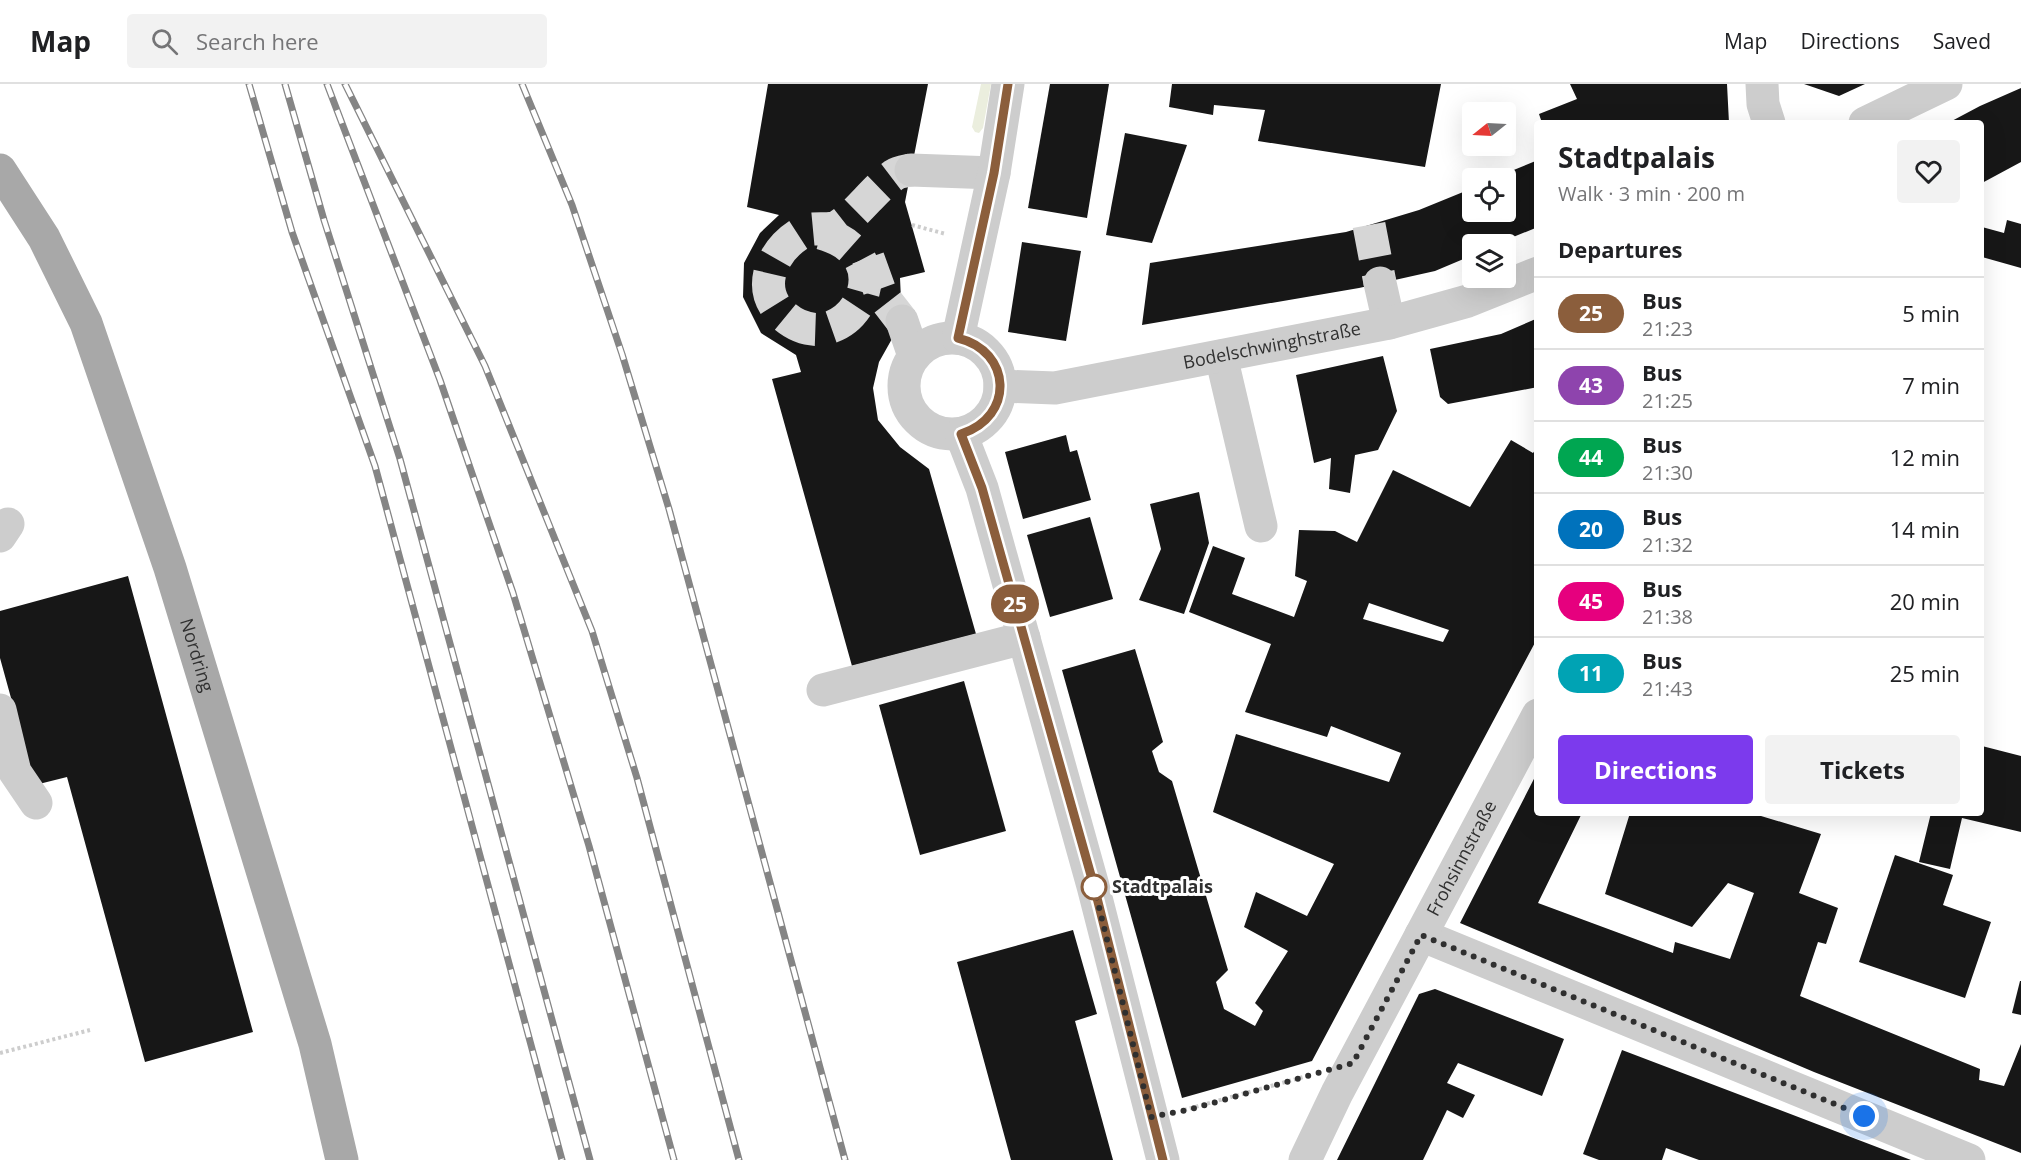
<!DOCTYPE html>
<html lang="en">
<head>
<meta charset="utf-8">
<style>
  body { margin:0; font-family:"Open Sans",sans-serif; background:#f2f2f2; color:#202124; height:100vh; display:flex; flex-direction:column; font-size:22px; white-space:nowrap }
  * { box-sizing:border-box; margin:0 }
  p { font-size:20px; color:#757577 }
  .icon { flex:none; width:33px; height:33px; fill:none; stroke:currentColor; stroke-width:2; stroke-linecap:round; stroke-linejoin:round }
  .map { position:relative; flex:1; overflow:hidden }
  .side { position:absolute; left:1534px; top:36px; width:450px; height:696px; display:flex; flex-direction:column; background:#fff; border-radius:6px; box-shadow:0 6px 24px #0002 }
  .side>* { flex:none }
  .badge { padding:0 12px; border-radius:20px; font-size:21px; line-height:39px }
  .needle { width:39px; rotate:252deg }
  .buttons { position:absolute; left:1462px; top:18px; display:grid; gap:12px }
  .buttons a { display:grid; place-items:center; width:54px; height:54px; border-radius:6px; background:#fff; box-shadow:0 6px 24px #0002; font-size:30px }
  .you { position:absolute; width:30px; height:30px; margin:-15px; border:4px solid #fff; border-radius:50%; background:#1a73e8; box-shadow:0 0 0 9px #1a73e833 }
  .map>.badge { position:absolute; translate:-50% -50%; box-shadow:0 0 0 3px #fff }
  h2 { padding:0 24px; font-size:22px; line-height:54px }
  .round { display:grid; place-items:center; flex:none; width:63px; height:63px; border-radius:6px; background:#f2f2f2 }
  .overview { display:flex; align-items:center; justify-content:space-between; height:102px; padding:0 24px }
  h1 { font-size:28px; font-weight:700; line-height:45px }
  .cta { display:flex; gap:12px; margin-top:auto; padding:12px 24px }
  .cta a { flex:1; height:69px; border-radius:6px; background:#7c3aed; color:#fff; font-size:24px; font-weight:700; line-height:69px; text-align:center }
  .cta a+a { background:#f2f2f2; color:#202124 }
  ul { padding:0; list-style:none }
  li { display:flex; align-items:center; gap:18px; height:72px; padding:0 24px; border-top:2px solid #e0e0e0 }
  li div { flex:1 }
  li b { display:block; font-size:22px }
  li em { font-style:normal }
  li .badge { min-width:66px; font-weight:700; text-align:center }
  header { display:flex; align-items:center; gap:36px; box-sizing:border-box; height:84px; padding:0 30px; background:#fff; border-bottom:2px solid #e0e0e0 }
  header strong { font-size:28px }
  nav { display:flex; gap:33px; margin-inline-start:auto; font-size:21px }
  .search { width:420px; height:54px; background:#f2f2f2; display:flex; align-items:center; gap:15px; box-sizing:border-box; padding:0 21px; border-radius:6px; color:#757577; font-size:22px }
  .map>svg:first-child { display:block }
  .green { fill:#ebeede }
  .building { fill:#171717; fill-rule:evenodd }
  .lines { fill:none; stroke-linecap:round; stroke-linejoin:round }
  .minor-tunnel { stroke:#d6d6d6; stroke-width:33; stroke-dasharray:33 16; stroke-linecap:butt }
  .path { stroke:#cdcdcd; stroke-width:4; stroke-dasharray:3 3; stroke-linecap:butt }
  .minor { stroke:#cdcdcd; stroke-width:33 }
  .major { stroke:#a8a8a8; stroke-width:33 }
  .rail-casing { stroke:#858585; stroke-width:7 }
  .rail { stroke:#fff; stroke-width:4.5; stroke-dasharray:14; stroke-linecap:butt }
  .line-casing { stroke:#fff; stroke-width:14 }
  .line { stroke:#8b5e3c; stroke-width:9 }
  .walk { stroke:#303030; stroke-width:6; stroke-dasharray:0 10.8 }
  .stop-dot { fill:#fff; stroke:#8b5e3c; stroke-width:3 }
  .labels { text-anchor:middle; stroke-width:6; stroke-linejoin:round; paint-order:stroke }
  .street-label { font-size:18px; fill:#303030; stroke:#fff }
  .stop-label { font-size:18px; font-weight:bold; fill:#303030; stroke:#fff; text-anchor:start }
</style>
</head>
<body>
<header>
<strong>Map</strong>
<div class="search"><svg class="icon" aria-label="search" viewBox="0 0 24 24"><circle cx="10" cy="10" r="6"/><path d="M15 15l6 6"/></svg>Search here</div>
<nav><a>Map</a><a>Directions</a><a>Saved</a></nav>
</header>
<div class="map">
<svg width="2021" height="1076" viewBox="0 0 2021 1076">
  <rect width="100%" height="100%" fill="#fff"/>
  <!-- green -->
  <polygon class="green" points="981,0 991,0 983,44 979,49 975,48 972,43"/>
  <!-- building -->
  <g class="building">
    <polygon points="768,0 928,0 905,118 925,188 900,194 902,237 879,278 873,304 878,336 900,363 929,385 976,550 852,582 772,295 801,288 796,271 761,249 743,213 744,179 760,149 779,131 747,123"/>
    <polygon points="1050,0 1109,0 1087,134 1028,124"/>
    <polygon points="1172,0 1441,0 1425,83 1258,57 1265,26 1214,21 1213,31 1169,23"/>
    <polygon points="1570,0 1727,0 1729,39 1542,39 1539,30 1577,15"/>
    <polygon points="1804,0 1865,0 1839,12"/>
    <polygon points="2021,4 2021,78 1982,99 1982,39 1948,39 1980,22"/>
    <polygon points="1125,49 1187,61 1152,159 1106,151"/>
    <polygon points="1538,76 1538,143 1496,160 1473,160 1473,171 1435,187 1359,204 1142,241 1150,179 1346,148 1419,126 1473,104 1473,128 1506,128 1506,94 1494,94"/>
    <polygon points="2007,136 2021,140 2021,184 1982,173 1982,143 2004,149"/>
    <polygon points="1022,158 1081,167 1066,257 1008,248"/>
    <polygon points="1538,234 1538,303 1448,320 1440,313 1430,265 1501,250"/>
    <polygon points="1383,272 1397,327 1378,366 1355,371 1350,409 1329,405 1331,374 1314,379 1296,291"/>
    <polygon points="1066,351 1070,368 1077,366 1091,416 1023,435 1005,368"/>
    <path d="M1511 356 1533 369 1538 362V553L1312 977 1182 1014 1062 586 1135 565 1163 658 1152 667 1159 688 1172 697 1228 886 1216 898 1224 925 1255 942 1263 927 1255 919 1288 867 1244 843 1256 808 1307 832 1334 780 1213 728 1236 650 1389 698 1401 669 1331 642 1327 653 1245 628 1271 560 1189 528 1213 462 1245 474 1232 510 1294 533 1307 497 1295 492 1299 446 1335 447 1357 458 1393 386 1470 423ZM1369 519 1449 546 1443 558 1363 535Z"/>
    <polygon points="1199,408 1209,459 1184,530 1139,516 1161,465 1150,420"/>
    <polygon points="1090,433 1113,515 1050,533 1027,451"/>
    <polygon points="128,492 253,948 145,978 67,693 35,701 0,574 0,527"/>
    <polygon points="964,597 1006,747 920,771 879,621"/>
    <polygon points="1982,662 2021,672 2021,748 1962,734 1950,785 1919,778 1931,729 1982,729"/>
    <polygon points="1538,687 1538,729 1582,729 1538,819 1673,869 1675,858 1730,875 1754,809 1728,799 1692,843 1605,810 1630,729 1762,729 1761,732 1821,750 1799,809 1838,824 1826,860 1818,858 1800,912 1980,985 1979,996 2004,1002 2021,960 2021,1069 1814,988 1460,839"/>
    <polygon points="1895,771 1953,791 1943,821 1991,838 1965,914 1859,878"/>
    <polygon points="1073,846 1097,930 1075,937 1113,1076 1011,1076 957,878"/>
    <polygon points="2020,897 2021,897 2021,931 2012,929"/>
    <polygon points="1435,905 1564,955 1542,1012 1458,979 1447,999 1475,1011 1463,1034 1447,1026 1423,1076 1337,1076 1419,910"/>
    <polygon points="1622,966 1764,1020 1911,1076 1699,1076 1666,1064 1662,1076 1599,1076 1583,1070"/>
  </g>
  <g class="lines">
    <!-- minor-tunnel -->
    <g class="minor-tunnel">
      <polyline points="1369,141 1380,199"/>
      <path d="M821 149C912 174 843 283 784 232 753 205 773 163 805 147 815 142 831 148 840 141 860 127 874 105 894 91 898 88 906 87 911 86"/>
      <polyline points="868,174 881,210 902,237"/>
    </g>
    <!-- path -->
    <g class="path">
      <polyline points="912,141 946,150"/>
      <polyline points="0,969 90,946"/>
      <polyline points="1184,1026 1307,992"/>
    </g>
    <!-- minor -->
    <g class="minor">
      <polyline points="1762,0 1763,20 1769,39"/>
      <polyline points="1865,39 1946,0"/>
      <polyline points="911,86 994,89"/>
      <polyline points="1380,199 1389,239"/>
      <polyline points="902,237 914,272"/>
      <circle cx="952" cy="302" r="48"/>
      <polyline points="958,254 994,89 1008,0"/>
      <polyline points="1221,272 1261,442"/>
      <path id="s1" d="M1000 302 1055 304 1389 239 1468 217 1538 189"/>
      <polyline points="961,350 982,404 1093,802 1163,1076"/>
      <polyline points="0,452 8,440"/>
      <polyline points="823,606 1024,554"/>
      <polyline points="0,626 15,688 36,719"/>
      <polyline points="1421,851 1969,1076"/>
      <path id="s2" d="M1305 1076 1337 1009 1538 631"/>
    </g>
    <!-- major -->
    <path class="major" id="s3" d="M0 86 44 154 86 239 170 484 315 960 342 1076"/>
    <!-- rail casing -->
    <g class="rail-casing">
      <g id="rail">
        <polyline points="249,0 292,148 375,382 562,1076"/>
        <polyline points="285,0 324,136 400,375 590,1076"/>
        <polyline points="327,0 440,296 513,509 589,762 674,1076"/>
        <polyline points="345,0 485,282 592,547 637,694 739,1076"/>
        <polyline points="522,0 572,121 622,270 669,425 845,1076"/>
      </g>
    </g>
    <!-- rail -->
    <use href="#rail" class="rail"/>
  </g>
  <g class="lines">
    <!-- line casing -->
    <g class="line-casing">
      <path id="line" d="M1008 0 994 89 958 254C1012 267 1015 333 961 350L982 404 1094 802 1163 1076"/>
    </g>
    <!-- line -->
    <use href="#line" class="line"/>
    <!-- walk -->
    <polyline class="walk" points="1094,803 1151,1033 1188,1026 1353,979 1421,851 1864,1032"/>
  </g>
  <!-- markers -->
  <circle class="stop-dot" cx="1094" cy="803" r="12"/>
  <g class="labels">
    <!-- street labels -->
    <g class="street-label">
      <text dy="6" stroke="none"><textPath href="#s1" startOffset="276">Bodelschwinghstraße</textPath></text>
      <text dy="6" stroke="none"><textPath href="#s3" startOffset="526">Nordring</textPath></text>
      <text dy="6" stroke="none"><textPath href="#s2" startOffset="340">Frohsinnstraße</textPath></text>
    </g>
    <!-- stop labels -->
    <g class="stop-label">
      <text x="1112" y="809">Stadtpalais</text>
    </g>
  </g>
</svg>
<div class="buttons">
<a><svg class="needle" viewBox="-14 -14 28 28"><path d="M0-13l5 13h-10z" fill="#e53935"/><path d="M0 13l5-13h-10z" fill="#757577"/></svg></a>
<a><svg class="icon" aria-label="locate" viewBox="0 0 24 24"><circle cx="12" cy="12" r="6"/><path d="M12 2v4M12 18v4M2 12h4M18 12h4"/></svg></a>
<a><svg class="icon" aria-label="layers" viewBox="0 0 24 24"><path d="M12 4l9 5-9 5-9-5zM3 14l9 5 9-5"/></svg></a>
</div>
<div class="you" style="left:1864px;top:1032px"></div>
<b class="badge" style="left:1015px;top:520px;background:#8b5e3c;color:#fff">25</b>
<section class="side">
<div class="overview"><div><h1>Stadtpalais</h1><p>Walk · 3 min · 200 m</p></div><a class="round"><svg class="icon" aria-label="heart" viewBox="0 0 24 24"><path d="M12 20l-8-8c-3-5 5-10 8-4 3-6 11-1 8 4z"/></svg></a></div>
<h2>Departures</h2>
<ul>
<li><span class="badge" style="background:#8b5e3c;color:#fff">25</span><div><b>Bus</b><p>21:23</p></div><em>5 min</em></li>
<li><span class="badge" style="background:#8e44ad;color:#fff">43</span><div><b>Bus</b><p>21:25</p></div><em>7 min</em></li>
<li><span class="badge" style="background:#00a651;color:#fff">44</span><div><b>Bus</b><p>21:30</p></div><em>12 min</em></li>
<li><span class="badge" style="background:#0072bc;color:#fff">20</span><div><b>Bus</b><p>21:32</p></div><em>14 min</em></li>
<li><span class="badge" style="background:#e6007e;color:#fff">45</span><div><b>Bus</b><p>21:38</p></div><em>20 min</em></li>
<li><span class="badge" style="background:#00a3b4;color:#fff">11</span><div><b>Bus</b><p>21:43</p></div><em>25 min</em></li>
</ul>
<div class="cta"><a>Directions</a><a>Tickets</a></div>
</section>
</div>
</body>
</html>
